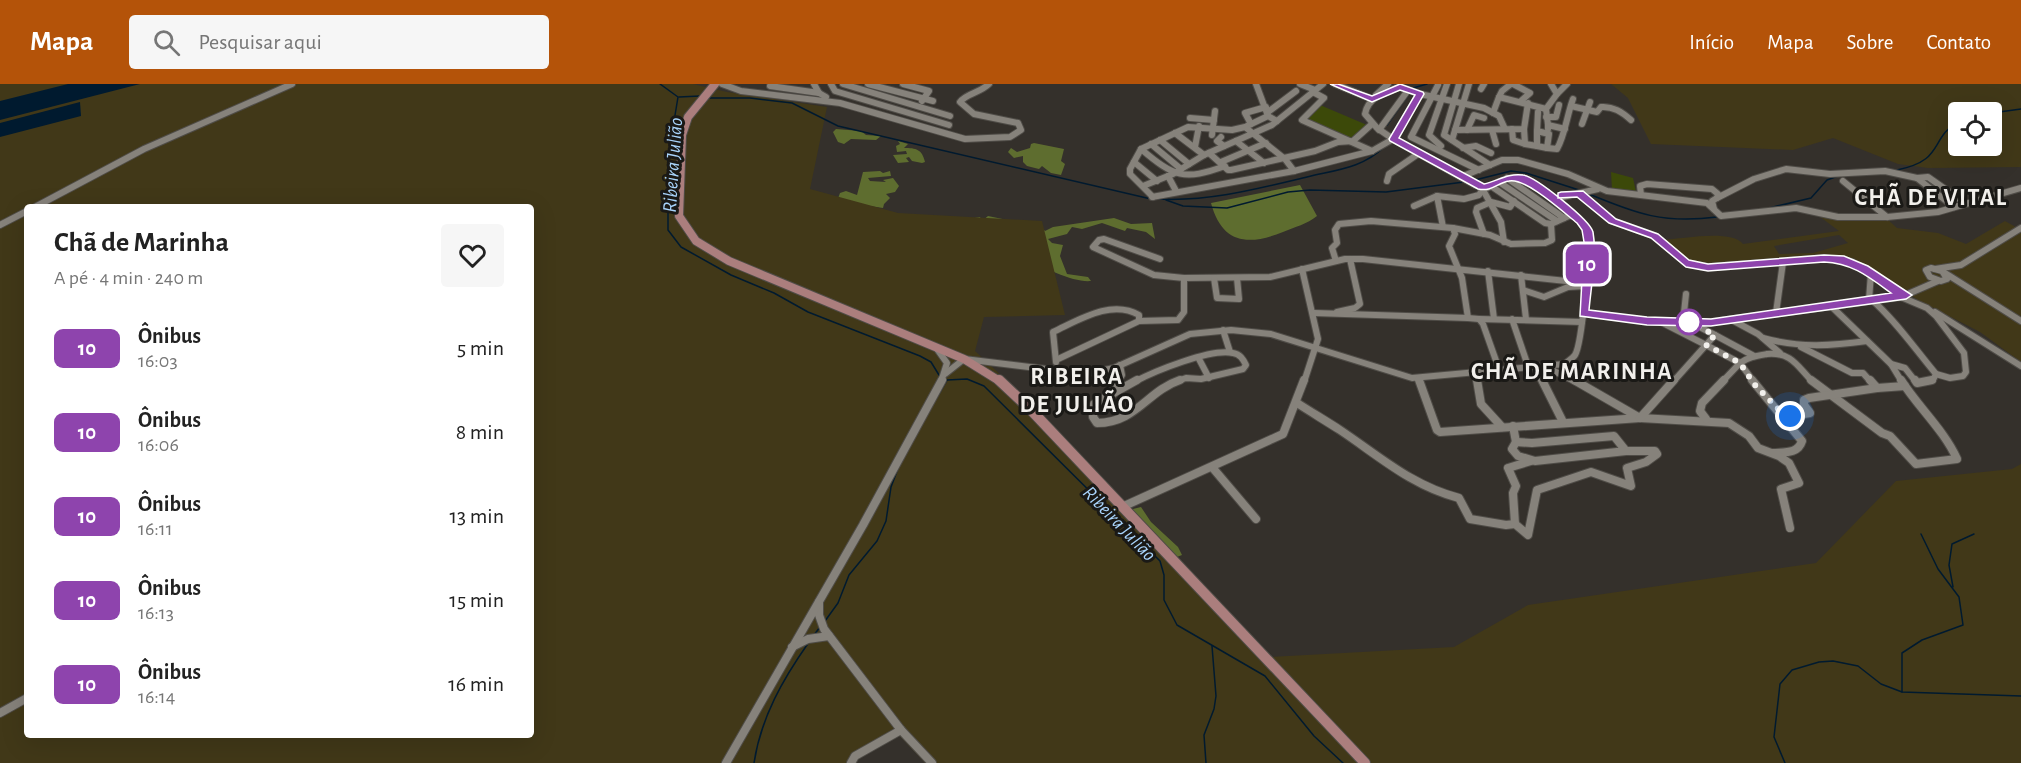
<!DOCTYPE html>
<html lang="pt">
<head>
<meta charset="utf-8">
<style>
  body { margin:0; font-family:"Alegreya Sans",sans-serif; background:#f6f6f6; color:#222; height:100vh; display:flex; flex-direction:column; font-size:22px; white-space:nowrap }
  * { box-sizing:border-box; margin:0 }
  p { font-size:20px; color:#767676 }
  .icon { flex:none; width:33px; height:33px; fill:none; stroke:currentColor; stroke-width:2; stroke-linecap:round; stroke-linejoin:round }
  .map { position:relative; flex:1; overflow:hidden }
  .details { position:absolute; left:24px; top:120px; width:510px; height:534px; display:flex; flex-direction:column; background:#fff; border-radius:6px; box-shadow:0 6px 24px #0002 }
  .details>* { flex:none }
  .badge { padding:0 12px; border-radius:9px; font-size:21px; line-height:39px }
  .fabs { position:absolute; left:1948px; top:18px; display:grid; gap:12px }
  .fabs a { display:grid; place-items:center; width:54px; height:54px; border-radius:6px; background:#fff; box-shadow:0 6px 24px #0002; font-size:30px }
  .you { position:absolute; width:30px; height:30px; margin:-15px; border:4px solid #fff; border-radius:50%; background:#1a73e8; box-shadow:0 0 0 9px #1a73e833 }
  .map>.badge { position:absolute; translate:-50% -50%; box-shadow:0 0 0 3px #fff }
  .round { display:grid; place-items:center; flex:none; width:63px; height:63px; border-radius:6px; background:#f6f6f6 }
  .overview { display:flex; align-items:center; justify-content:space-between; height:102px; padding:0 30px }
  h1 { font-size:28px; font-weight:700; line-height:45px }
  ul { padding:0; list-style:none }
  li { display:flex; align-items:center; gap:18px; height:84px; padding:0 30px }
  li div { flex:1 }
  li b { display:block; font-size:22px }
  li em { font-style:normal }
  li .badge { min-width:66px; font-weight:700; text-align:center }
  header { display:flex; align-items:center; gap:36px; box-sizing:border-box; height:84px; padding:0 30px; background:#b45309; color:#fff }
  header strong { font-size:28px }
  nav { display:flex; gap:33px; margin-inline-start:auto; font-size:21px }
  .search { width:420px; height:54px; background:#f6f6f6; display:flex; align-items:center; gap:15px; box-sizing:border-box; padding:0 21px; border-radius:6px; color:#767676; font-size:22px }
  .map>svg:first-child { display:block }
  .green { fill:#3c4909 }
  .forest { fill:#5e6d2f }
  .sand { fill:#413818; fill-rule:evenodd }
  .water { fill:#001a2f }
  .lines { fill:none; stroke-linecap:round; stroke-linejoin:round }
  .stream { stroke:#001a2f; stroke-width:1.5 }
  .minor-far1-casing { stroke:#4f4c47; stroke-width:8 }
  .minor-casing { stroke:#4f4c47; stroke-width:10 }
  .major-far1-casing { stroke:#4f4c47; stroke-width:10 }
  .major-casing { stroke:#4f4c47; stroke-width:12 }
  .minor-far1 { stroke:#86827b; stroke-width:6 }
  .minor { stroke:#86827b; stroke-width:8 }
  .major-far1 { stroke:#ab7e7d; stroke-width:8 }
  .major { stroke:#ab7e7d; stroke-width:10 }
  .line { fill:#8e44ad; stroke:#fff; stroke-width:1.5 }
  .walk { stroke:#f2f0ec; stroke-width:6; stroke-dasharray:0 10.8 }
  .stop-dot { fill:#fff; stroke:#8e44ad; stroke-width:3 }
  .labels { text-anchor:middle; stroke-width:6; stroke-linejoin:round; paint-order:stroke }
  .water-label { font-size:20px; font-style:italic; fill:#a9d4fb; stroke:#1a1916 }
  .district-label { font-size:24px; font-weight:bold; letter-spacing:1.5px; fill:#f2f0ec; stroke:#1a1916 }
</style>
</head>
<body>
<header>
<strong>Mapa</strong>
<div class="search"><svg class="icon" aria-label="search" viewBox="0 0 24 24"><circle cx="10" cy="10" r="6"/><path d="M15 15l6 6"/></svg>Pesquisar aqui</div>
<nav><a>Início</a><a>Mapa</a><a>Sobre</a><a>Contato</a></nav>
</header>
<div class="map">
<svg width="2021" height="679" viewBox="0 0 2021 679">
  <rect width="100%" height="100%" fill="#34302b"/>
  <!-- green -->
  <g class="green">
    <polygon points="1320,21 1367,41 1351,55 1304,35"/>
    <polygon points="1611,88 1633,94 1636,108 1612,105"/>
  </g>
  <!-- forest -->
  <g class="forest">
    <polygon points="836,45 861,47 866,51 881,52 876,56 851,55 844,60 838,58 833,48"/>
    <path d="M898 57 908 60 904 64C916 64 922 65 925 78L922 79 912 77 909 73 906 74 909 78 898 79 893 71 907 70 906 67 897 68 896 62 900 60Z"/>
    <polygon points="1034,59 1064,65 1061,77 1065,80 1061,91 1051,89 1042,82 1039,85 1027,82 1023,78 1023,72 1014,74 1008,68 1011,64 1017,68 1030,64 1031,60"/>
    <polygon points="880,87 883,89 890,87 891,92 868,94 870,97 886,98 883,96 893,94 899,102 895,108 886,110 890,114 884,120 883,124 837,117 840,109 846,107 857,111 863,88"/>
    <path d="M1300 101 1317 132C1307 140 1295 143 1283 148 1248 162 1222 160 1211 119Z"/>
    <path d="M988 132 1041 143 1045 147 1053 143 1114 134 1131 140 1152 139 1155 155 1146 148 1127 144 1125 147 1102 139 1082 145 1072 143 1067 150 1048 155 1052 159 1063 161 1060 172 1067 190 1088 193 1091 197C1059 200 993 153 963 136L980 133 982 137Z"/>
    <path d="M1141 423 1151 438 1178 463 1182 471 1177 473C1161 460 1150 441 1132 429L1133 425Z"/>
  </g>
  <!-- sand -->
  <g class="sand">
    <path d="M0 0H693L727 8 827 23 810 105 898 129 1042 137 1065 231 984 233 975 267 1021 310 1268 573 1454 563 1528 521 1816 479 1896 397 2012 385 2021 380V679H925L893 645 854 669 848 679H0ZM27 123H531V651H27Z"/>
    <path d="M1611 0H2021V83L1928 84 1898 80 1833 54 1793 66 1651 60 1628 14ZM1959 28H1992V62H1959Z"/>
    <path d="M1819 132 1887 135 1897 144 1938 149 1966 160 2005 137 2021 146V278L1980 248 1918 216 1866 183 1843 173 1823 171 1705 180 1689 178 1663 156C1682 155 1731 145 1743 160L1839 147ZM1839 151 1848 159 1813 169 1779 170 1774 162Z"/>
  </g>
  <!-- water -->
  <g class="water">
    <polygon points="68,0 140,0 0,36 0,17"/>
    <polygon points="80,18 81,32 0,53 0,39"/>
  </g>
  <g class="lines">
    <!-- stream -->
    <g class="stream">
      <polyline points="660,0 678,13 668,74 668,146 681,163 731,191 774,209 808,228 920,272 931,278 939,291"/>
      <polyline points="1413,4 1427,0"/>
      <polyline points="679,13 700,12"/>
      <polyline points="709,14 750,14 792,19 838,42 1151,115"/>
      <polyline points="1992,29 2021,25"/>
      <polyline points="1387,41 1409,10"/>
      <path d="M1897 86C1945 76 1928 57 1959 36"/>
      <polyline points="1471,97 1511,87 1526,89 1579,106"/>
      <path d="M1589 110C1637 130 1664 140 1717 133"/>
      <path d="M1156 115C1208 118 1257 105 1307 93 1335 86 1363 84 1384 63"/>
      <polyline points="1166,116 1183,122 1227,124 1288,108 1310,106 1386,108 1464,98"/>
      <polyline points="1769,124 1811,114 1827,96 1838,92"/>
      <polyline points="936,315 947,296 967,295 984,302 1160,477 1164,491 1164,516 1177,541 1265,592 1314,652 1343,679"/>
      <polyline points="1953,503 1949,481 1952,460 1974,450"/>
      <polyline points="825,537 838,519 849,491 877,457 886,437 891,403 899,382"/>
      <polyline points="814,551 820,543"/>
      <polyline points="1902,608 1902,569 1922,556 1963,541 1959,513 1938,485 1921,450"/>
      <path d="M754 679C761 633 783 595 809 558"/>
      <polyline points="1206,679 1204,651 1214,625 1216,612 1212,562"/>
      <polyline points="1785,679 1774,653 1780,600 1792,586 1819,578 1833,577 1858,582 1881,600 1902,608 2021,612"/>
    </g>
    <!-- minor-far1 casing -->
    <g class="minor-far1-casing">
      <g id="minor-far1">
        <path d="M722 0 741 7 840 19 965 55 1010 53 1021 46 1018 39 974 30 960 18C967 9 980 9 989 0"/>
        <polyline points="814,0 819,9 826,13"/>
        <polyline points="831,0 835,7 949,41"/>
        <polyline points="843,0 950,32"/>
        <polyline points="868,0 933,17"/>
        <polyline points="903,0 929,7 922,17"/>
        <polyline points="1256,0 1268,32 1277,37"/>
        <polyline points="1300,0 1315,6"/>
        <polyline points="1335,0 1372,15"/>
        <polyline points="1459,0 1444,51 1490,81"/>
        <polyline points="1513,0 1530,9 1521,17"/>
        <polyline points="1438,1 1411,53 1479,86"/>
        <polyline points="770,2 819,9"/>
        <path d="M1400 3 1420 10 1393 55 1377 44 1365 30C1368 13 1385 8 1400 3Z"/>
        <polyline points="1481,5 1484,0"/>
        <polyline points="1313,8 1324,14 1302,36 1372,67"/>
        <polyline points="1420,10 1484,24 1499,32 1505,45"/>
        <polyline points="1557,10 1567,0"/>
        <polyline points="1376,11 1388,0"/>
        <polyline points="1499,13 1502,7 1511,0"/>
        <path d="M1571 22 1597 28 1601 23C1613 22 1622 28 1631 36"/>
        <polyline points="1268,28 1296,7"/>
        <polyline points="1493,29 1499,13 1546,25"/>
        <polyline points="1546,33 1556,33 1559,21"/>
        <polyline points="1190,34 1214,36"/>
        <polyline points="1251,40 1245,29 1266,23"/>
        <polyline points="1582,40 1590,18"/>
        <polyline points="1548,41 1546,25 1557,10 1551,0"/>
        <polyline points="1247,42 1268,32"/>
        <polyline points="1512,45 1513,56 1525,60 1524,45"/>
        <polyline points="1548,45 1548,41 1565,45"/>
        <polyline points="1379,46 1406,9"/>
        <polyline points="1455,46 1469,0"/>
        <polyline points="1467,46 1474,31 1484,34"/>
        <polyline points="1492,46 1496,60"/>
        <polyline points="1537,47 1538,28"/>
        <polygon points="1537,47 1549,50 1547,64 1537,62"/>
        <polyline points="1175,49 1204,71"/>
        <polyline points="1212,51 1215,27"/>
        <polyline points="1221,53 1217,57 1224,62"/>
        <polyline points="1160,56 1189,80"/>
        <polyline points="1452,56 1455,46 1524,45 1528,19"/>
        <polyline points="1236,57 1264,79"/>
        <polyline points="1151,60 1181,85"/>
        <polyline points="1525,60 1537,62"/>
        <polyline points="1441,62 1429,51 1447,0"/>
        <polyline points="1195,63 1199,42"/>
        <polyline points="1463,64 1476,62 1491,69"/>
        <path d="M1547 64 1557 65C1565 51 1567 31 1573 15"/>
        <path d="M1141 65C1174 93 1184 97 1225 82"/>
        <polyline points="1209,69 1228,86 1231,86 1315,67 1338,58 1353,57 1372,40"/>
        <polyline points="1134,78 1157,97"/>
        <polyline points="1221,78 1266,59"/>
        <polyline points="1168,92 1176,107"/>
        <polyline points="1461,93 1502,76 1518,76 1568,90 1607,107 1707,119 1721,132 1796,124 1838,133 1887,133 1938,128 2021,104"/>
        <polyline points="1507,94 1564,134"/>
        <polyline points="1387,97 1389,90 1418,70"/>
        <polyline points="1843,97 1887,133"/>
        <polyline points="1499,98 1557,137"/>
        <polyline points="1143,102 1173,90 1204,71 1272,41 1323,0"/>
        <polyline points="1491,102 1545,139 1551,140 1573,130"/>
        <polyline points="1483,106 1501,138 1504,158"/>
        <polyline points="1579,110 1613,137 1655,152 1686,179 1708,183 1824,174 1852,178 1906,211"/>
        <polyline points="1641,111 1640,102 1647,100 1712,105 1718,110 1717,114 1712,117 1714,125"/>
        <polyline points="1152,113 1294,87 1372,67 1393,55"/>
        <polyline points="1153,113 1130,90 1130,85 1141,65 1188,43 1232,46 1245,43 1285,75 1294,87"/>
        <polyline points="1717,114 1754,95 1786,85 1830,90 1885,87 1917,94"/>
        <polyline points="1554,115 1598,105"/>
        <polyline points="1414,122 1437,112"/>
        <polyline points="35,123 144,65 292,0"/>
        <polyline points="1954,123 1917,94 1928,93 1965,119"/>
        <polyline points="0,141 27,127"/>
        <polyline points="1443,143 1437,112 1464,115 1479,111 1484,103"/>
        <polyline points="1453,144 1490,151 1511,160 1545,159 1552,156 1551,140"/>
        <polyline points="1484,150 1476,128 1477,124 1491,118 1510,123 1514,117"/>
        <polyline points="1160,175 1104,155 1099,156 1093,163 1154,191 1184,194 1270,193 1345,175 1363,175 1585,199"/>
        <polyline points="1336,177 1332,164 1337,159 1335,146 1339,140 1371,137 1453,144 1455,150 1449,162 1462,194 1468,234 1479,235 1483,240 1500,288"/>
        <polygon points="1931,184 1942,187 1947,195 1941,197 1930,193 1926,186"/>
        <polyline points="1302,185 1318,255 1304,298"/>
        <polyline points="1935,185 1961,181 2021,144"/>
        <polyline points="1488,187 1494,235"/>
        <polyline points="1945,189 2021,237"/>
        <polyline points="1521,191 1526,235"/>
        <polyline points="1214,194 1217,214 1239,215 1237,194"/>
        <polyline points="1523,206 1544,213 1568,203 1585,202"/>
        <polyline points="1901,213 1927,224 1936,232 1964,269 1966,288 1963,292 1950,294 1936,290"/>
        <polyline points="1869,216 1871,189"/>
        <path d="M1872 216C1896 237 1915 265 1936 290L1933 296 1924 298"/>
        <polyline points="1830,221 1891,280 1905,284 1916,298"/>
        <polyline points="1337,228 1355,224 1360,220 1350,175"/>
        <polyline points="1935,228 2021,282"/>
        <polyline points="1314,229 1468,234"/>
        <polyline points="1583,229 1647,237 1711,238 1901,213 1938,197"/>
        <polyline points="1776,229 1783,178"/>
        <polyline points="1479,235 1582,238"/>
        <polyline points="1512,235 1529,285"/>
        <polyline points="1732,236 1758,250 1780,269"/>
        <polyline points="1661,238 1706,261 1715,251 1694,240"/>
        <polyline points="1683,238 1686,210"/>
        <polyline points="1223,246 1230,268"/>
        <polyline points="1715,251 1754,272"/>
        <path d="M1763 254C1799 264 1831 262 1867 257"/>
        <polyline points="1801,263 1852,289 1863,289 1871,298"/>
        <polyline points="937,265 947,279 941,298"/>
        <polyline points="1199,275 1209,294"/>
        <polyline points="1056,276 1139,237 1178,236 1184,228 1184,194"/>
        <path d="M1056 278 1053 248C1079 236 1111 215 1139 231V237"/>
        <polyline points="1891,280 1902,298"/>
        <polyline points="1536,284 1543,298"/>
        <polyline points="1548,284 1576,298"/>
        <path d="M945 290 964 275 1086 290 1114 284 1190 250 1231 246 1271 250 1412 294 1565 280C1568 277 1573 274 1575 271 1582 260 1591 162 1587 148 1584 136 1534 96 1521 94 1508 92 1499 98 1487 104L1475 101 1393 55"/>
        <polyline points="1476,290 1477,298"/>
        <polyline points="1419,295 1420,298"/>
        <polyline points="1118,298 1122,291 1120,281"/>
        <path d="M1134 298C1155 287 1211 264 1233 269 1240 270 1243 275 1246 281L1243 285 1201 295 1186 294 1175 298"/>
        <polyline points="1673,298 1706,261 1740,279 1722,298"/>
        <path d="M1754 298 1740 279C1749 273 1756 272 1767 270 1792 268 1797 282 1813 298"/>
      </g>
    </g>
    <!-- minor casing -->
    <g class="minor-casing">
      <g id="minor">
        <path d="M1137 296 1094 320 1093 333 1097 339C1136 339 1147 307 1180 296"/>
        <polyline points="1419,296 1437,346 1440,348 1640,334 1574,296"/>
        <polyline points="1477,296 1481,320 1502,343"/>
        <polyline points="1542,296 1563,338"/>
        <path d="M1752 296 1802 357C1798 370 1785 368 1773 369"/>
        <path d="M1811 296 1882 349 1890 352 1916 380 1957 375C1944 346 1918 323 1901 296"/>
        <polyline points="1870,296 1877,304 1905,302"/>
        <polyline points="1915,296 1917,299 1932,296"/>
        <polyline points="1114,306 1119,296"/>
        <path d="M1297 319C1311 328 1326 337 1340 346 1379 372 1412 402 1459 414L1470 435 1506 441 1515 440 1528 451 1537 406 1591 388 1631 402 1627 384 1646 378 1657 370 1655 367H1626"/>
        <polyline points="1786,333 1810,329 1804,321 1804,316 1809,314 1877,304"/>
        <polyline points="1640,334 1729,339 1749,352 1758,364 1779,372 1789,379 1799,399 1781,405 1790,444"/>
        <polyline points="1640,334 1674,296"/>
        <polyline points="1706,335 1700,327 1702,319 1724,296"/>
        <polyline points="1513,342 1516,358"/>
        <polygon points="1614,352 1626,367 1535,377 1518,372 1512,365 1516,358 1532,359"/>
        <polyline points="1212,383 1256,435"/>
        <polyline points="1122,423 1283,350 1304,296"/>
        <polyline points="1515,440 1513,409 1516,402 1508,384 1531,377"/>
        <polyline points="819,518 819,531 824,545 901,646 932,679"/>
        <polyline points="792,563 808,555 829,552"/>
        <polyline points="0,629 27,614"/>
        <polyline points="726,679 863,441 942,296"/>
        <polyline points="851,679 855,672 901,646"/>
      </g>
    </g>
    <!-- major-far1 casing -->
    <g class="major-far1-casing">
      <polyline id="major-far1" points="715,0 688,33 682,51 679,132 696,157 729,177 964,275 1001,298"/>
    </g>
    <!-- major casing -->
    <g class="major-casing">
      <polyline id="major" points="999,296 1031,326 1365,679"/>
    </g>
    <!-- minor-far1 -->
    <use href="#minor-far1" class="minor-far1"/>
    <!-- minor -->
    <use href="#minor" class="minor"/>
    <!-- major-far1 -->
    <use href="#major-far1" class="major-far1"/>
    <!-- major -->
    <use href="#major" class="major"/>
  </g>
  <!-- line -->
  <path class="line" d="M1330 0H1338L1372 12 1400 0 1423 8 1424 10 1399 54 1484 100C1498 97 1507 89 1523 91 1535 92 1590 136 1593 148 1597 170 1591 203 1589 226L1647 233 1711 235 1891 209C1869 193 1852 179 1824 178L1708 187 1686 183 1651 154 1609 139 1577 113 1558 114V109L1561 108 1583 107 1616 135 1658 150 1689 176 1708 180 1824 171 1844 172 1868 182 1912 211 1906 215 1711 242 1647 241 1580 232 1584 158 1582 146 1577 139C1563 128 1525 93 1509 97 1497 99 1492 108 1478 105L1390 57 1389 55 1415 11 1400 6 1372 18Z"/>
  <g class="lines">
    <!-- walk -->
    <polyline class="walk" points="1689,238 1715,251 1706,261 1740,279 1754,300 1786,333 1790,332"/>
  </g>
  <!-- markers -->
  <circle class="stop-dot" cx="1689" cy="238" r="12"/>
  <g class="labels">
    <!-- water labels -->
    <g class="water-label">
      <text transform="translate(672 81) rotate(-86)" y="7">Ribeira Julião</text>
      <text transform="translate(1120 439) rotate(46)" y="7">Ribeira Julião</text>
    </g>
    <!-- district labels -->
    <g class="district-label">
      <text x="1931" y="121">CHÃ DE VITAL</text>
      <text x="1572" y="295">CHÃ DE MARINHA</text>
      <text x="1077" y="300">RIBEIRA<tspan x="1077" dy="28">DE JULIÃO</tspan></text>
    </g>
  </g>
</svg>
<div class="fabs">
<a><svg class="icon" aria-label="locate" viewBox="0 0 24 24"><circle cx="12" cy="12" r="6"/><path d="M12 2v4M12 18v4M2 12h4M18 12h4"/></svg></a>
</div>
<div class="you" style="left:1790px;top:332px"></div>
<b class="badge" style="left:1587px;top:180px;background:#8e44ad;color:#fff">10</b>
<section class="details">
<div class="overview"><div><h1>Chã de Marinha</h1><p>A pé · 4 min · 240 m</p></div><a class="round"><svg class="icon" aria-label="heart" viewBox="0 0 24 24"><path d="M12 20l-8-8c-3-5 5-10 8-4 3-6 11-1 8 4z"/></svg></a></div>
<ul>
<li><span class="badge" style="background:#8e44ad;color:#fff">10</span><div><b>Ônibus</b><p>16:03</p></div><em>5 min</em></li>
<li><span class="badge" style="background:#8e44ad;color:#fff">10</span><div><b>Ônibus</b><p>16:06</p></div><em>8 min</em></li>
<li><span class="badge" style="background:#8e44ad;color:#fff">10</span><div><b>Ônibus</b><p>16:11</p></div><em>13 min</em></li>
<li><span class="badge" style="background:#8e44ad;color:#fff">10</span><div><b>Ônibus</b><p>16:13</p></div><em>15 min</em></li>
<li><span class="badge" style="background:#8e44ad;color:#fff">10</span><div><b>Ônibus</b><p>16:14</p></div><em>16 min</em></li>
</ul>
</section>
</div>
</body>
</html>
